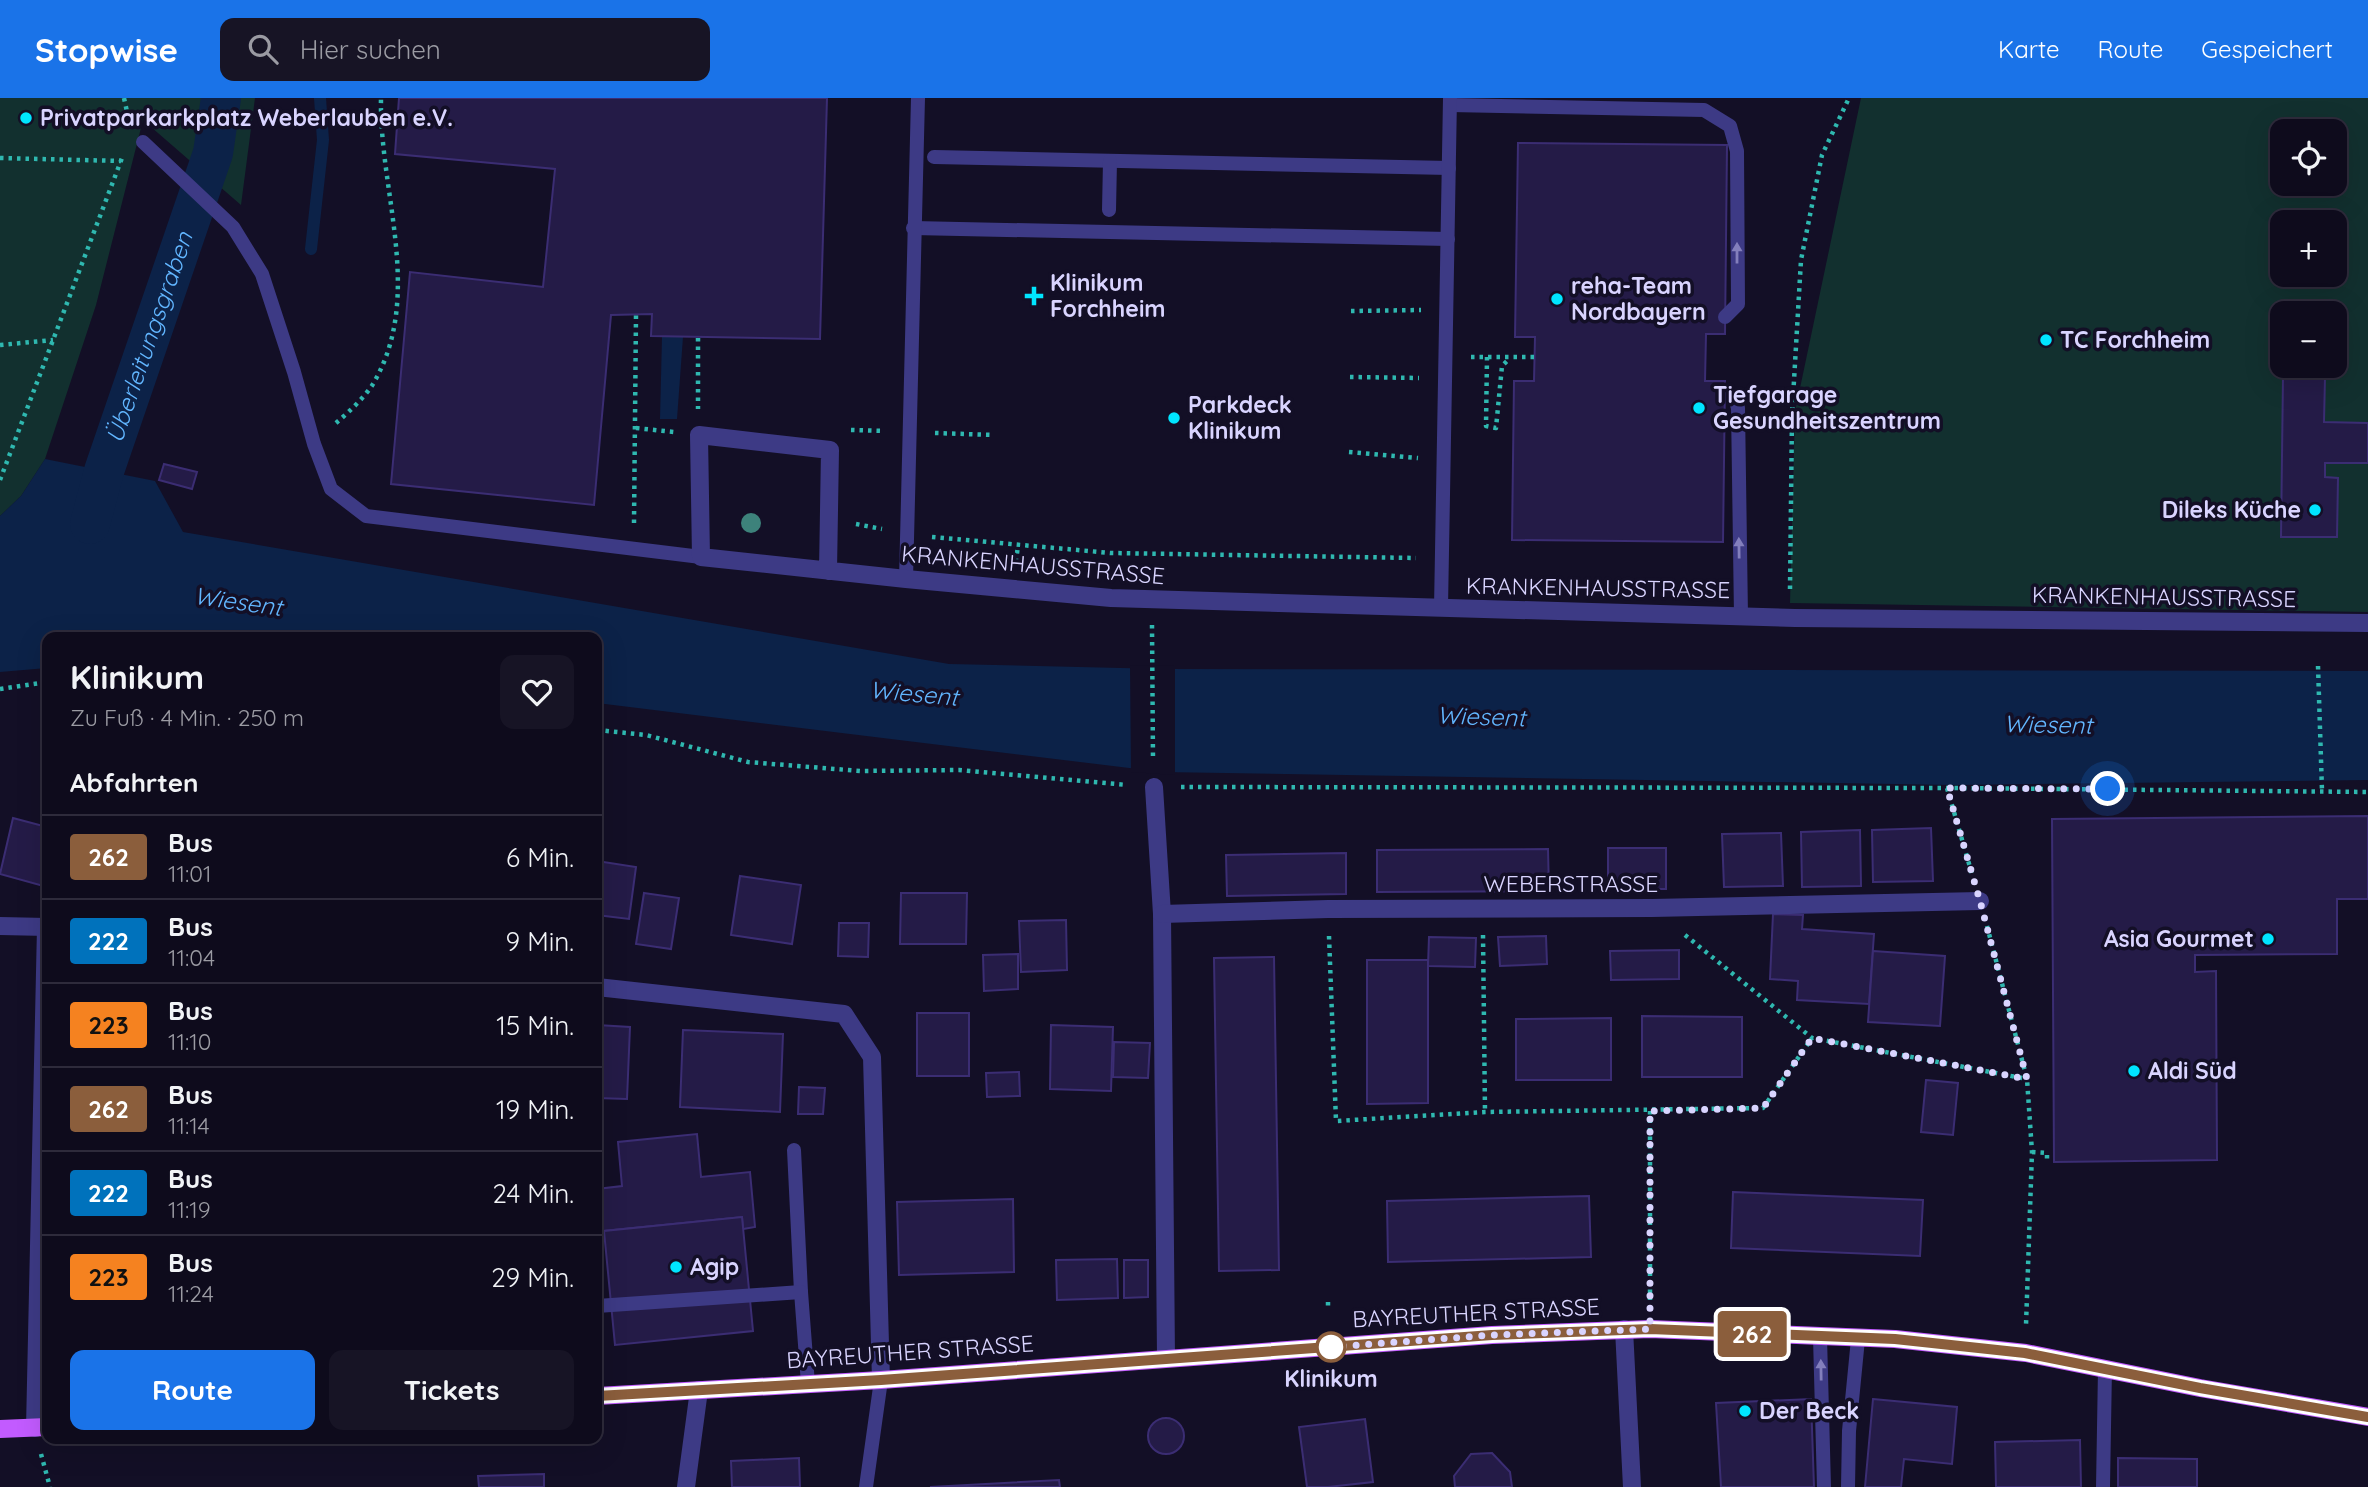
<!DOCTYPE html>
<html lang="de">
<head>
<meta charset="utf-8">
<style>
  body { margin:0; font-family:Quicksand,sans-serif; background:#171425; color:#f1f3f6; height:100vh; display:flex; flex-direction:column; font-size:26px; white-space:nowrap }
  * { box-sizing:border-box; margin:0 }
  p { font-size:23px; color:#9b9ba3 }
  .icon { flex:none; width:38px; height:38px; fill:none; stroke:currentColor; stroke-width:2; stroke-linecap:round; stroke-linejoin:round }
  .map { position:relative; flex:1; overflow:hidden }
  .details { position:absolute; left:42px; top:534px; width:560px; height:812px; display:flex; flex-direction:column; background:#0e0b1c; border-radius:14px; box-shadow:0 7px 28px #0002,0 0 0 2px #2e2b3b }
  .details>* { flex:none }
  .badge { padding:0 14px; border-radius:5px; font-size:24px; line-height:46px }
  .controls { position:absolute; left:2270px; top:21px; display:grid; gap:14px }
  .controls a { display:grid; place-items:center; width:77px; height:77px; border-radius:14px; background:#0e0b1c; box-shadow:0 7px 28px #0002,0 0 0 2px #2e2b3b; font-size:35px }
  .you { position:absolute; width:35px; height:35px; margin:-18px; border:5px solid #fff; border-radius:50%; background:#1a73e8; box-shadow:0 0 0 10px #1a73e833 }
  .map>.badge { position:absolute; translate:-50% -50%; box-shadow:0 0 0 4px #fff }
  h2 { padding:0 28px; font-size:26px; line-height:63px }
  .round { display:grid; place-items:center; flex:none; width:74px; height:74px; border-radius:14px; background:#171425 }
  .head { display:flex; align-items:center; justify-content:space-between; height:119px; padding:0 28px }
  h1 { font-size:33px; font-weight:700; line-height:52px }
  .button { display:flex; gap:14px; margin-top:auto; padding:14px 28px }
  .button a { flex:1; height:80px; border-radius:14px; background:#1a73e8; color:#fff; font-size:28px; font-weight:700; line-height:80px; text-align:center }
  .button a+a { background:#171425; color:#f1f3f6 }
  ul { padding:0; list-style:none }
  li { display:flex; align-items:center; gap:21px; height:84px; padding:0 28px; border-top:2px solid #2e2b3b }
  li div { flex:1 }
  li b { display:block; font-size:26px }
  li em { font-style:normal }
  li .badge { min-width:77px; font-weight:700; text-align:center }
  header { display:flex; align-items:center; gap:42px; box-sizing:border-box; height:98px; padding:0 35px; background:#1a73e8; color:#fff }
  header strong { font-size:33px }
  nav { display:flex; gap:38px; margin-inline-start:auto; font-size:24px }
  .search { width:490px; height:63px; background:#171425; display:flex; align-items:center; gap:18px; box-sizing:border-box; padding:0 24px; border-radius:14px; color:#9b9ba3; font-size:26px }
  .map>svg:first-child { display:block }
  .green { fill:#12302f; fill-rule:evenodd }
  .water { fill:#0c2248 }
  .pier { fill:#130f26 }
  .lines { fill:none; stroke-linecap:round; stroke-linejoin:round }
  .stream { stroke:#0c2248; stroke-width:12 }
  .canal { stroke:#0c2248; stroke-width:40 }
  .building { fill:#241b47; stroke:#3b2d73; stroke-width:2 }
  .path { stroke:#2fb8b0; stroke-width:4.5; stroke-dasharray:3.5 5; stroke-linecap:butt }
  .service { stroke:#3d3a85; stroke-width:14 }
  .minor { stroke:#3d3a85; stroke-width:18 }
  .primary { stroke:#c25bff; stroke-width:18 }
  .tree { fill:#3d827b }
  .oneway { fill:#837fbc }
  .line-casing { stroke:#fff; stroke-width:16 }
  .line { stroke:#8b5e3c; stroke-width:10 }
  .walk { stroke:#d9d4ff; stroke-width:7; stroke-dasharray:0 12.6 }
  .poi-dot { fill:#00e5ff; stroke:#130f26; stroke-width:2.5 }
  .stop-dot { fill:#fff; stroke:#8b5e3c; stroke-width:3.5 }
  .labels { text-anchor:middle; stroke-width:7; stroke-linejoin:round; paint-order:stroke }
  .poi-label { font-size:23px; font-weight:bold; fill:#d9d4ff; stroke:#130f26; text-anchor:start }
  .street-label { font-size:23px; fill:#d9d4ff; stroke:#130f26 }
  .stop-label { font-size:23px; font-weight:bold; fill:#d9d4ff; stroke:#130f26 }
  .water-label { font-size:24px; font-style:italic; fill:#62b6ff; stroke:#130f26 }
</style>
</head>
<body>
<header>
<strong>Stopwise</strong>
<div class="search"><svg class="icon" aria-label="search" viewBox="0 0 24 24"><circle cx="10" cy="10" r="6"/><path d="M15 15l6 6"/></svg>Hier suchen</div>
<nav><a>Karte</a><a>Route</a><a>Gespeichert</a></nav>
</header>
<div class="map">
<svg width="2368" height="1389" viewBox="0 0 2368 1389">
  <rect width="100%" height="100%" fill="#130f26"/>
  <!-- green -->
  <g class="green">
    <polygon points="0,0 255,0 241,107 143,22 96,207 45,361 21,398 0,418"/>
    <path d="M1861 0H2368V514L1790 505 1795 314ZM2282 33H2334V86H2282ZM2282 124H2334V177H2282ZM2282 215H2334V268H2282Z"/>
  </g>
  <!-- water -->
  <g class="water">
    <polygon points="662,239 683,239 677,321 660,321"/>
    <polygon points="45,361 155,383 183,434 949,566 1163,571 2368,573 2368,682 1953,687 1162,674 597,605 597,539 47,539 47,570 0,574 0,418 21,398"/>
  </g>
  <!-- pier -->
  <polygon class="pier" points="1130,567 1175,568 1175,677 1131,674"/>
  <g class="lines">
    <!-- stream -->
    <polyline class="stream" points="311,151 323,42 320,0"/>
    <!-- canal -->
    <path class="canal" id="s1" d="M90 426 104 373 213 55 221 0"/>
  </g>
  <!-- building -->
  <g class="building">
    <polygon points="399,0 827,0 820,241 651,238 652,216 611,217 594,407 391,386 410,174 543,189 555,71 395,56"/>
    <polygon points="1518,45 1727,47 1725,236 1706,236 1705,283 1725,283 1723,444 1512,442 1514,283 1534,283 1535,239 1515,239"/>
    <polygon points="2283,278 2325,279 2324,324 2368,325 2368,365 2325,365 2325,379 2338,380 2337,439 2281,439"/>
    <polygon points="164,366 197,374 192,391 159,382"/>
    <polygon points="2368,718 2368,801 2337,801 2337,856 2195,857 2195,874 2216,873 2217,1062 2054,1064 2052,721"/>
    <polygon points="13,720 47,729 47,789 0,776"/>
    <polygon points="1931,730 1933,783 1873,784 1872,732"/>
    <polygon points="1860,732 1861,788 1802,789 1801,734"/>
    <polygon points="1781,735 1783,788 1724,789 1722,736"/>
    <rect x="1608" y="750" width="58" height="41"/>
    <polygon points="1548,751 1549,793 1377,794 1377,752"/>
    <polygon points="1346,755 1346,796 1227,798 1226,757"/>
    <polygon points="597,763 636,769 629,821 597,817"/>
    <polygon points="740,778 801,787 792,846 731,837"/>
    <polygon points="644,795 679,800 671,851 636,846"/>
    <polygon points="901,795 967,795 966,846 900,846"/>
    <polygon points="1773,816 1803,817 1802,831 1874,836 1869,906 1797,902 1798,883 1770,881"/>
    <polygon points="1066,822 1067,872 1021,874 1019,823"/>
    <polygon points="839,825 869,825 868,859 838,858"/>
    <polygon points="1546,838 1547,866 1500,868 1498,839"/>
    <polygon points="1429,839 1476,840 1475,869 1428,868"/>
    <polygon points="1679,852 1679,881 1611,882 1610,853"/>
    <polygon points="1873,853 1945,858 1940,928 1868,924"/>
    <polygon points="1018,856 1018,891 984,893 983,857"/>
    <polygon points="1274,859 1279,1172 1219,1173 1214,860"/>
    <polygon points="1367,862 1428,862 1428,1005 1367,1006"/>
    <rect x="917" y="915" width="52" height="63"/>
    <polygon points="1642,918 1742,919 1742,979 1642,979"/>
    <polygon points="1611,920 1611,982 1516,982 1516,921"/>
    <polygon points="597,927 630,929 627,1001 597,1000"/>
    <polygon points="1051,927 1113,929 1111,993 1050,991"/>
    <polygon points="683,932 783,936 780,1014 680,1009"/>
    <polygon points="1114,944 1150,945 1148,980 1113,979"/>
    <polygon points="1019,974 1020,998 987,999 986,975"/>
    <polygon points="1926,982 1958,985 1953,1037 1921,1034"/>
    <polygon points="799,989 825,990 823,1016 798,1016"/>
    <polygon points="697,1036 701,1079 750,1074 755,1129 743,1131 742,1119 604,1133 605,1143 597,1144 597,1091 622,1088 618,1044"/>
    <polygon points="1733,1094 1923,1102 1920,1158 1731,1150"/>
    <polygon points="1589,1098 1591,1159 1388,1164 1387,1103"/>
    <polygon points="1013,1101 1014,1174 899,1177 897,1104"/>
    <polygon points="742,1119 753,1233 615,1247 604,1133"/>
    <polygon points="1117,1161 1118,1200 1057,1202 1056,1162"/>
    <polygon points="1124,1162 1148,1162 1148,1199 1124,1200"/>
    <polygon points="1811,1301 1814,1389 1721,1389 1716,1305"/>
    <polygon points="1873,1301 1957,1309 1952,1366 1904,1361 1901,1389 1865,1389"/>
    <circle cx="1166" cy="1338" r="18"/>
    <polygon points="1365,1321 1373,1384 1328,1389 1307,1389 1299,1329"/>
    <polygon points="2080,1342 2081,1389 1996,1389 1995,1344"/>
    <polygon points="1492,1355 1510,1374 1512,1389 1455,1389 1454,1378 1471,1356"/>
    <polygon points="799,1360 800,1389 732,1389 731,1363"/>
    <polygon points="2118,1360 2197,1361 2197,1389 2118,1389"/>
    <polygon points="544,1376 544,1389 479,1389 478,1378"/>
    <polygon points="1059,1382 1060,1389 930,1389"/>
  </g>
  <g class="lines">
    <!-- path -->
    <g class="path">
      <polyline points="124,0 129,23"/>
      <polyline points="0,60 121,63"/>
      <polyline points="1351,213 1421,212"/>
      <polyline points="698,240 698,311"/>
      <polyline points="0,247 53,242"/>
      <polyline points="1471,259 1534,259"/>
      <polyline points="1487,259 1486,328 1496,330 1502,268 1510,260"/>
      <polyline points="1350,279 1419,280"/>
      <path d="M336 325C349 314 364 300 373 286 425 198 379 95 381 0"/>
      <polyline points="636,330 674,334"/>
      <polyline points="851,332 885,333"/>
      <polyline points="935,335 994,337"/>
      <polyline points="1349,354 1418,360"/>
      <polyline points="0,382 122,60"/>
      <polyline points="634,425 636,217"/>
      <polyline points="856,426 882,431"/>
      <polyline points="932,439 1111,455 1416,460"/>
      <polyline points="1016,464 1018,447"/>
      <polyline points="1790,491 1792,317 1801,162 1822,57 1849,0"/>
      <polyline points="1152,527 1153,662"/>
      <polyline points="2318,568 2322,693"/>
      <polyline points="0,591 47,584"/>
      <polyline points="597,632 646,637 748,664 860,673 959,672 1127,687"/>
      <polyline points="1181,689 1947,690 2368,694"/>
      <polyline points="1947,690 1972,776"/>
      <polyline points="1987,828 2027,981 2032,1054 2026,1227"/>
      <polyline points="1483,837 1485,1014"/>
      <polyline points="1685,837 1812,940 2027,981"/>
      <polyline points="1329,838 1336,1023 1485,1014 1763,1010 1812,940"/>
      <polyline points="1650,1013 1650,1202"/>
      <polyline points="2032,1054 2047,1055 2047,1064"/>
      <polyline points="1328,1204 1328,1211"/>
      <polyline points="41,1356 50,1389"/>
    </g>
    <!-- service -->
    <g class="service">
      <polyline points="1450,7 1704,12 1730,28 1737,53 1738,206 1725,219"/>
      <polyline points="143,44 233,129 262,176 294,274 314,346 331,391 366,418 701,459"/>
      <polyline points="934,59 1449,70"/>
      <polyline points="1109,112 1110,63"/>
      <polyline points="913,130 1448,141"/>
      <polyline points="1725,297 1735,300 1738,310 1741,518"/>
      <polyline points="906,481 918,0"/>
      <polyline points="1441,510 1450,0"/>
      <polyline points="794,1052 801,1194"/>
      <polyline points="597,1208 801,1194 808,1286"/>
      <polyline points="1820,1239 1824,1389"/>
      <polyline points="866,1389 881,1282"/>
      <polyline points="1848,1389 1849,1333 1858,1241"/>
      <polyline points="2103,1389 2105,1270"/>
    </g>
    <!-- minor -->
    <g class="minor">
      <polyline points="828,473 830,352 699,337 701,459 906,481 1111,500 1795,520 2368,525"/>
      <polyline points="1154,689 1162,816 1166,1260"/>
      <polyline points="1162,816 1328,811 1652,810 1980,803"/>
      <polyline points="0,828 47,829"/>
      <polyline points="597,889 844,916 872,959 881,1282"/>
      <polyline points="1624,1231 1632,1389"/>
      <polyline points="35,1330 46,829"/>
      <polyline points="686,1389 699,1292"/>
    </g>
    <!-- primary -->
    <g class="primary">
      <polyline points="597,1298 881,1282 1492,1237 1650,1231 1895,1241 2026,1255 2200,1290 2368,1319"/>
      <polyline points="0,1331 47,1329"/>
    </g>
  </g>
  <!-- trees -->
  <circle class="tree" cx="751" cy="425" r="10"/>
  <!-- one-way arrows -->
  <defs><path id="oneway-solid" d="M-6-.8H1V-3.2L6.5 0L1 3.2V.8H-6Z" transform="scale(1.75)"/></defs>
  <g class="oneway">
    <use href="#oneway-solid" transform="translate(1737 155) rotate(-90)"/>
    <use href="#oneway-solid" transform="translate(1739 450) rotate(-91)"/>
    <use href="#oneway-solid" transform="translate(1821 1272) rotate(-91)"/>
  </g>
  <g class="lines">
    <!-- line casing -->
    <g class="line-casing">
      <polyline id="line" points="597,1298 881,1282 1492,1237 1650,1231 1895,1241 2025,1255 2200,1290 2368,1319"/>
    </g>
    <!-- line -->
    <use href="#line" class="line"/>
    <!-- walk -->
    <polyline class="walk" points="1331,1249 1492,1237 1650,1231 1650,1013 1763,1010 1812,940 2027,981 1980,803 1947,690 2108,691"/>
  </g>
  <!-- markers -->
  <g class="poi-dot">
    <circle cx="26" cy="20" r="7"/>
    <path d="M1030.5 187.5h7v7h7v7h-7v7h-7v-7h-7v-7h7z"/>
    <circle cx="1557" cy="201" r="7"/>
    <circle cx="2046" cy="242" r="7"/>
    <circle cx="1699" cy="310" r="7"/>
    <circle cx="1174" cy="320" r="7"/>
    <circle cx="2315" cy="412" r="7"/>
    <circle cx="2268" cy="841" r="7"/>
    <circle cx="2134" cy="973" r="7"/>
    <circle cx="676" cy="1169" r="7"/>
    <circle cx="1745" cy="1313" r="7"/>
  </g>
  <circle class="stop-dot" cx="1331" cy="1249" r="14"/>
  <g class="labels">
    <!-- poi labels -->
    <g class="poi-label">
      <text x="40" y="28">Privatparkarkplatz Weberlauben e.V.</text>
      <text x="1050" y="193">Klinikum<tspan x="1050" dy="26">Forchheim</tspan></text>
      <text x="1571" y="196">reha-Team<tspan x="1571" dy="26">Nordbayern</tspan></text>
      <text x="2060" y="250">TC Forchheim</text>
      <text x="1713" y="305">Tiefgarage<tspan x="1713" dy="26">Gesundheitszentrum</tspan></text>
      <text x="1188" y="315">Parkdeck<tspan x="1188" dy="26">Klinikum</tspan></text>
      <text x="2301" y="420" text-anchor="end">Dileks Küche</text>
      <text x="2254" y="849" text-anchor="end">Asia Gourmet</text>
      <text x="2148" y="981">Aldi Süd</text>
      <text x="690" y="1177">Agip</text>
      <text x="1759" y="1321">Der Beck</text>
    </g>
    <!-- street labels -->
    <g class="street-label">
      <text transform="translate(1033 467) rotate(5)" y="8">KRANKENHAUSSTRASSE</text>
      <text transform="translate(1598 490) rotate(1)" y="8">KRANKENHAUSSTRASSE</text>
      <text transform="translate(2164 499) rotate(1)" y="8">KRANKENHAUSSTRASSE</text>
      <text x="1571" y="794">WEBERSTRASSE</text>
      <text transform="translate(1476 1215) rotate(-3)" y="8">BAYREUTHER STRASSE</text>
      <text transform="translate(910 1254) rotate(-4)" y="8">BAYREUTHER STRASSE</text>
    </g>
    <!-- stop labels -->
    <g class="stop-label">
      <text x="1331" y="1289">Klinikum</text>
    </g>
    <!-- water labels -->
    <g class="water-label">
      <text dy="8" stroke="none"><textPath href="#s1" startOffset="196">Überleitungsgraben</textPath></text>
      <text transform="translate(238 504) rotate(8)" y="8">Wiesent</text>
      <text transform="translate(914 596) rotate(5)" y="8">Wiesent</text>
      <text transform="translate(1481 619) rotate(2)" y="8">Wiesent</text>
      <text transform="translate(2048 627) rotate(1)" y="8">Wiesent</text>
    </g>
  </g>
</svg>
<div class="controls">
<a><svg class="icon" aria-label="locate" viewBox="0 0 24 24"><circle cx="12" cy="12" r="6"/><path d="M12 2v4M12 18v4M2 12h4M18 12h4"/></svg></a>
<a>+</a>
<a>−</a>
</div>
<div class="you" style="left:2108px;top:691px"></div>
<b class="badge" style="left:1752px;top:1236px;background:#8b5e3c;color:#fff">262</b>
<section class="details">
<div class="head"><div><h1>Klinikum</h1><p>Zu Fuß · 4 Min. · 250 m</p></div><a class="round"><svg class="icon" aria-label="heart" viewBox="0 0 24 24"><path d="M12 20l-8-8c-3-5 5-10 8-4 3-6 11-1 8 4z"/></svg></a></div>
<h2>Abfahrten</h2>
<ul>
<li><span class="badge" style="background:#8b5e3c;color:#fff">262</span><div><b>Bus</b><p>11:01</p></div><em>6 Min.</em></li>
<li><span class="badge" style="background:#0072bc;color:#fff">222</span><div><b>Bus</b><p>11:04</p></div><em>9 Min.</em></li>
<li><span class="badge" style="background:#f58220;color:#111">223</span><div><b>Bus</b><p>11:10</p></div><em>15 Min.</em></li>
<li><span class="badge" style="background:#8b5e3c;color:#fff">262</span><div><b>Bus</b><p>11:14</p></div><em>19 Min.</em></li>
<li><span class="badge" style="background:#0072bc;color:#fff">222</span><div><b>Bus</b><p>11:19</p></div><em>24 Min.</em></li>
<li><span class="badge" style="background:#f58220;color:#111">223</span><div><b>Bus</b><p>11:24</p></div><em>29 Min.</em></li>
</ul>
<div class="button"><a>Route</a><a>Tickets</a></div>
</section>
</div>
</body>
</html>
